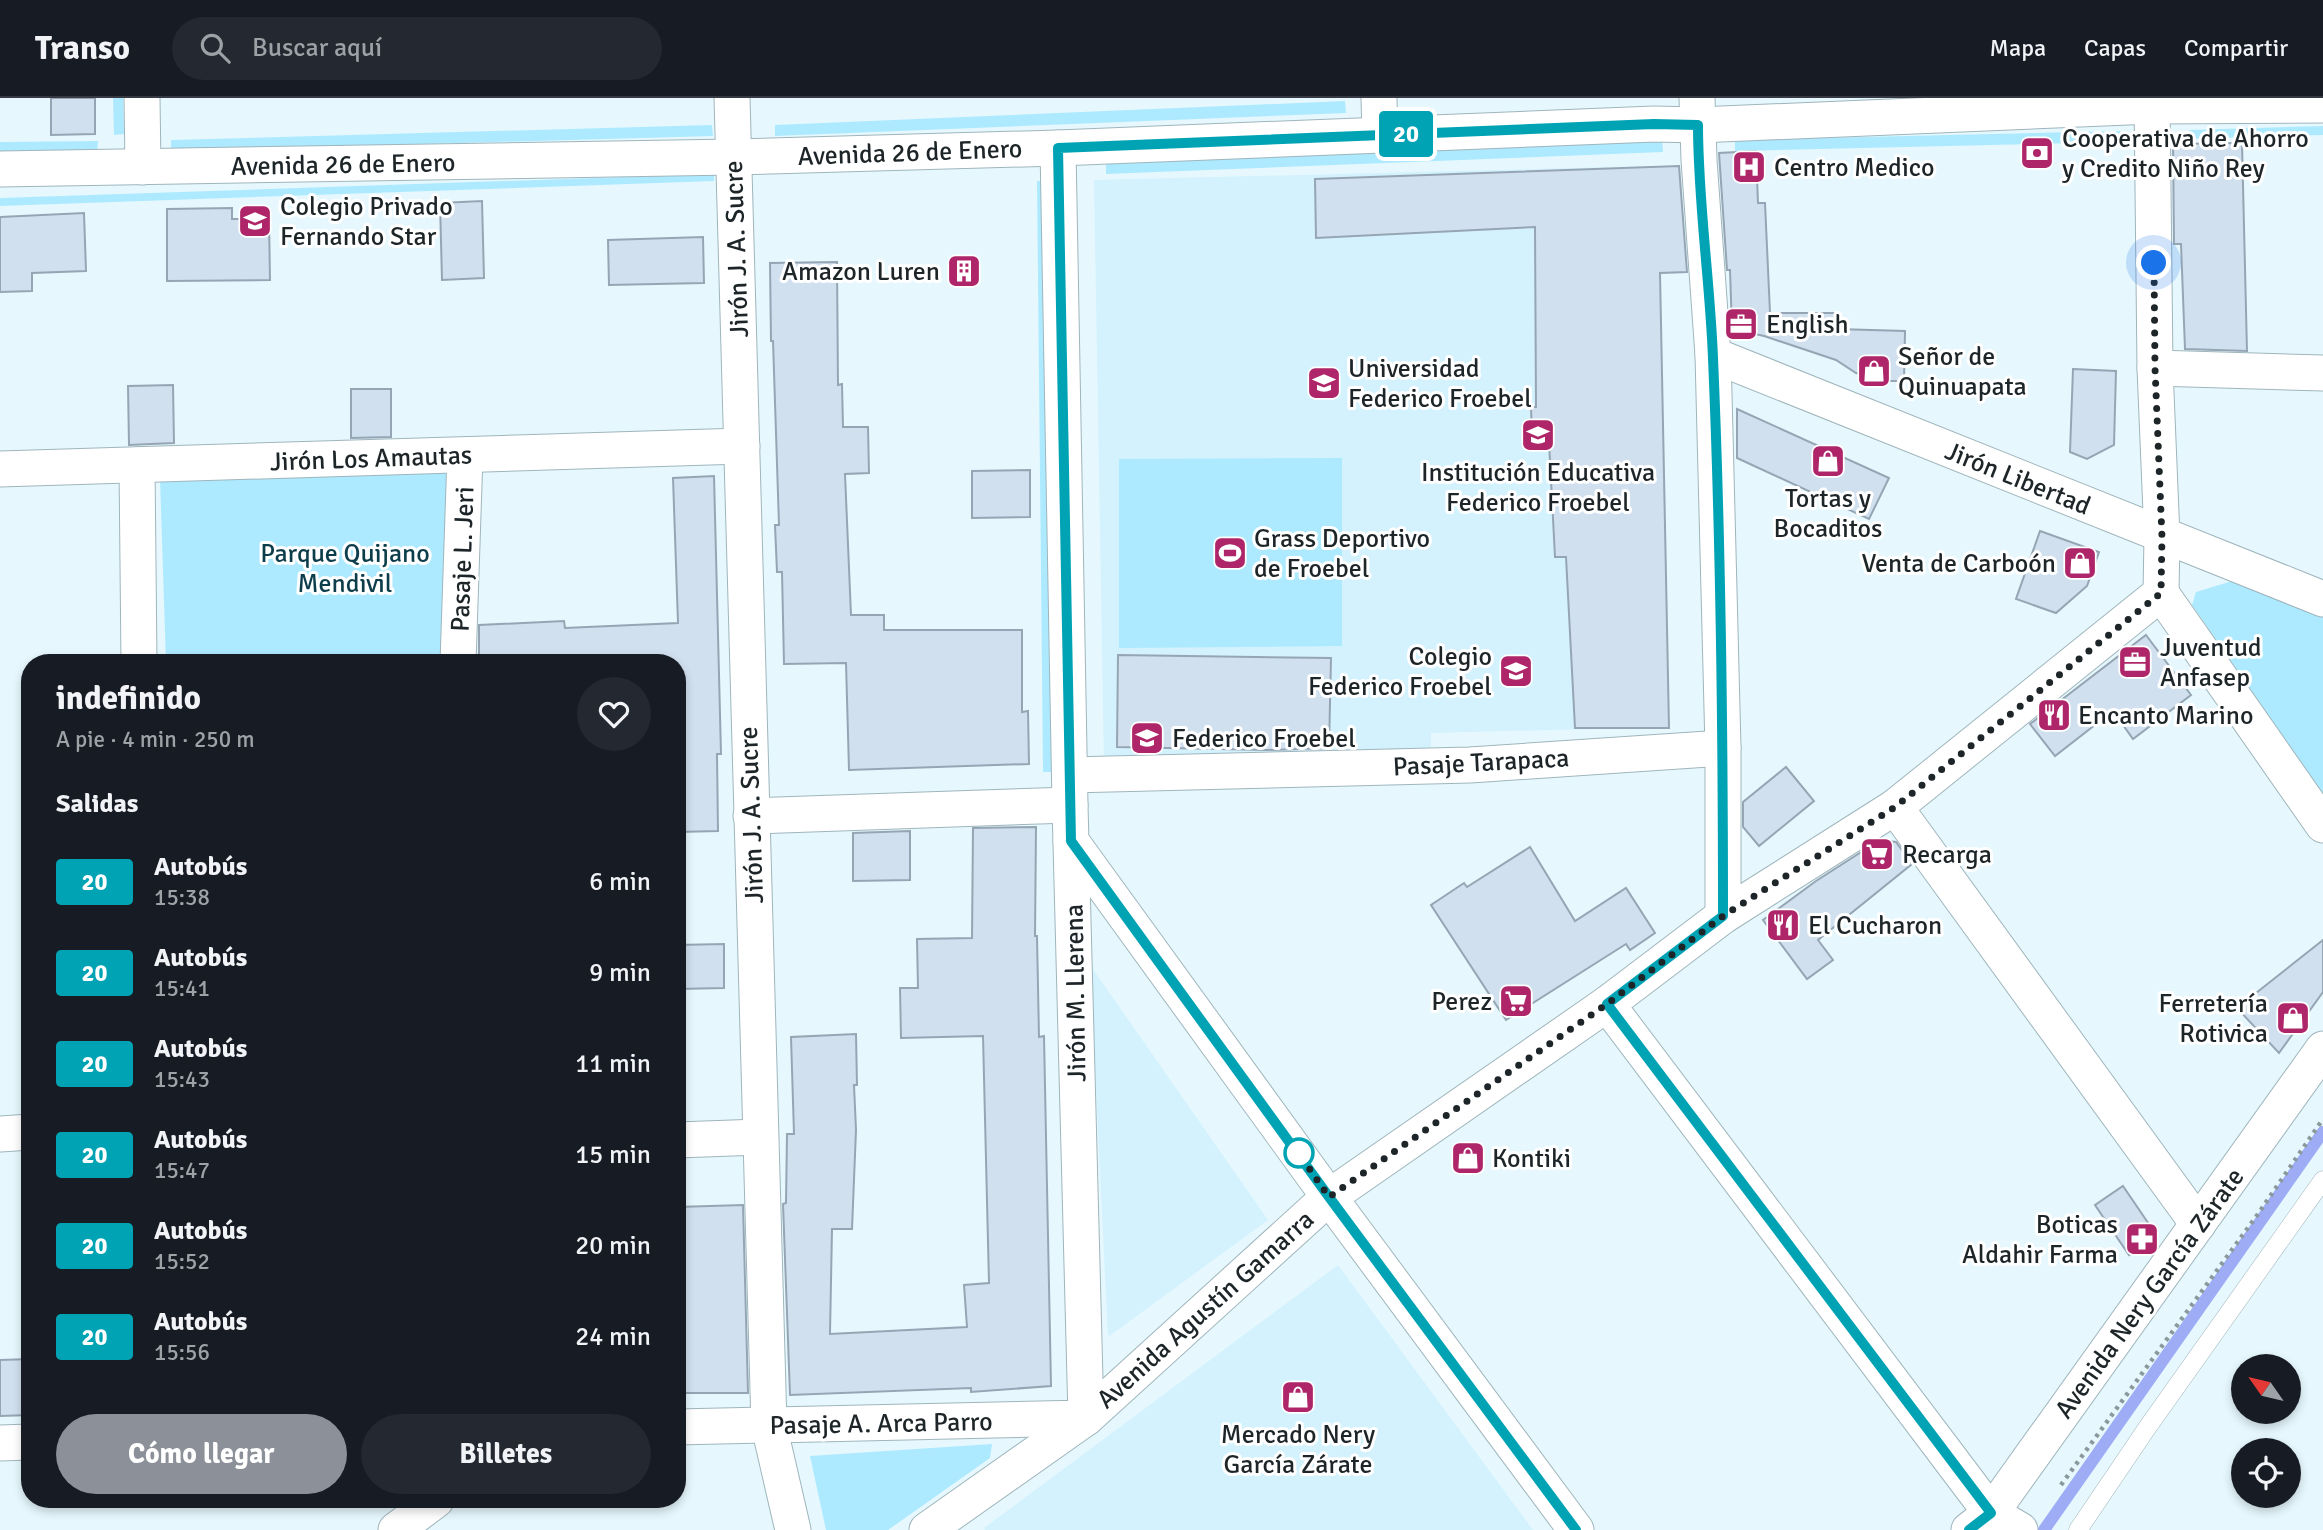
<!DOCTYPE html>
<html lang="es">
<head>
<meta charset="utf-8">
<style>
  body { margin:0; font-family:Signika,sans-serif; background:#242831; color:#f1f3f6; height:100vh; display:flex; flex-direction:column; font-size:26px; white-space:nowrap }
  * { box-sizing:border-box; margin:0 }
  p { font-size:23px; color:#9ea1a6 }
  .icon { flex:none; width:38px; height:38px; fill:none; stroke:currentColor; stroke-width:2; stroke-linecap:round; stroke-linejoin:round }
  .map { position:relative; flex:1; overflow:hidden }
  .panel { position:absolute; left:21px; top:556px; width:665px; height:854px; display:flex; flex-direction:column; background:#171b24; border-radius:28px; box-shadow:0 4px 10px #0003 }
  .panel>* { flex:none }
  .badge { padding:0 14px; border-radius:5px; font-size:24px; line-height:46px }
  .needle { width:46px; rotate:304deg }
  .fabs { position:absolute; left:2231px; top:1256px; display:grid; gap:14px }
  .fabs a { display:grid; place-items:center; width:70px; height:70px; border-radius:50%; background:#171b24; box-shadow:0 4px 10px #0003; font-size:35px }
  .you { position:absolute; width:35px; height:35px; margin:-18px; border:5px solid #fff; border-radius:50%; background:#1a73e8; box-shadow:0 0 0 10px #1a73e833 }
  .map>.badge { position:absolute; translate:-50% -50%; box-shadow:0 0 0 4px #fff }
  h2 { padding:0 35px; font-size:26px; line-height:63px }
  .round { display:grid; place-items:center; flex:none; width:74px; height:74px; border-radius:37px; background:#242831 }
  .headline { display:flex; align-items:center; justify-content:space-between; height:119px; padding:0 35px }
  h1 { font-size:33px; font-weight:700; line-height:52px }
  .action { display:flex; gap:14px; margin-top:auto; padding:14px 35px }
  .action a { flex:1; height:80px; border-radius:42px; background:#8c9099; color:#fff; font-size:28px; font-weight:700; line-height:80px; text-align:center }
  .action a+a { background:#242831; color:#f1f3f6 }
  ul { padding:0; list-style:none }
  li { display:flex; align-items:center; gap:21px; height:91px; padding:0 35px }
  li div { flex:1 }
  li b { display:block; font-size:26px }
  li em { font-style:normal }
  li .badge { min-width:77px; font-weight:700; text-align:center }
  header { display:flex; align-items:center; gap:42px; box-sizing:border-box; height:98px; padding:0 35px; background:#171b24; border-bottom:2px solid #363941 }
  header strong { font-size:33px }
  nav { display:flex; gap:38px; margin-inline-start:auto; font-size:24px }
  .search { width:490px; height:63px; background:#242831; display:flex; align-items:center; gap:18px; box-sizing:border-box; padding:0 24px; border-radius:38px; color:#9ea1a6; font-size:26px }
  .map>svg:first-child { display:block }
  .built { fill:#d3f2fd }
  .green { fill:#adeaff }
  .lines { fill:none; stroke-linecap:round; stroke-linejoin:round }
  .stream { stroke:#9dacf5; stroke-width:12 }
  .building { fill:#d1e0ef; stroke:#96a5b3; stroke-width:2 }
  .lane-casing { stroke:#9fb5bc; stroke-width:19 }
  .street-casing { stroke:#9fb5bc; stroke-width:37 }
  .path { stroke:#8b999d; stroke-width:4.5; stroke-dasharray:3.5 5; stroke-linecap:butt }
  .lane { stroke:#fff; stroke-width:18 }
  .street { stroke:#fff; stroke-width:35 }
  .line-casing { stroke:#fff; stroke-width:16 }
  .line { stroke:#00a3b4; stroke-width:10 }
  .walk { stroke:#1d2528; stroke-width:7; stroke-dasharray:0 12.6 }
  .stop-dot { fill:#fff; stroke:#00a3b4; stroke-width:3.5 }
  .labels { text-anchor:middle; stroke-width:6; stroke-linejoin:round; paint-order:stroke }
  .poi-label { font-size:26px; fill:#1d2528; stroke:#fff; text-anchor:start }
  .street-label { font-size:26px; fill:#1d2528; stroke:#fff }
  .park-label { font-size:26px; fill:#0c3d4a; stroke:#fff }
</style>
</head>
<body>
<header>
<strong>Transo</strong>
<div class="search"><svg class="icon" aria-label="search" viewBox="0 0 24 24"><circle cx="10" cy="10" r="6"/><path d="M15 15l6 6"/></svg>Buscar aquí</div>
<nav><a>Mapa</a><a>Capas</a><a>Compartir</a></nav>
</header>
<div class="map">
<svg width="2323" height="1432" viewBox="0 0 2323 1432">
  <rect width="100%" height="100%" fill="#e6f8fe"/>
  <!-- built -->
  <g class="built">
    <polygon points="1658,68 1667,629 1431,635 1431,663 1104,671 1094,82"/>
    <polygon points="1090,867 1268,1122 1108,1239"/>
    <polygon points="1338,1167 1533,1432 985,1432 984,1430"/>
  </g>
  <!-- green -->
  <g class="green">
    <polygon points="113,0 123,0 124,36 114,37"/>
    <polygon points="1345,3 1346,15 775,38 775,27"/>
    <polygon points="712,27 713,38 171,53 171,42"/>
    <polygon points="2323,28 2323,37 2189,41 2189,32"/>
    <polygon points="2120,33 2120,44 1735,53 1735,42"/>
    <polygon points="1662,40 1663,54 1106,76 1106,62"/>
    <polygon points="98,43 97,55 0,56 0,44"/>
    <polygon points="714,76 714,83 0,108 0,100"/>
    <polygon points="1037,83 1050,83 1055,674 1043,674"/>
    <polygon points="1342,360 1342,548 1119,550 1119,361"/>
    <polygon points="447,370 453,565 166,565 160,381"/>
    <polygon points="2232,483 2323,519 2323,696 2192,507 2196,494"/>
    <polygon points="992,1346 990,1360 888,1432 826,1432 810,1358"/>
  </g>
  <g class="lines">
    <!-- stream -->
    <polyline class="stream" points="2044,1432 2323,1034"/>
  </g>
  <!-- building -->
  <g class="building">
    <polygon points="51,0 95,0 95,36 51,37"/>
    <polygon points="2242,45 2247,253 2185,251 2181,146 2174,146 2173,46"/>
    <polygon points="1756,53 1758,105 1765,105 1770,215 1836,215 1837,231 1905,233 1904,283 1883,283 1856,275 1836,262 1764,238 1732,231 1730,172 1727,172 1719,55"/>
    <polygon points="1679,68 1687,174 1660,175 1669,630 1575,630 1566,459 1555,459 1549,344 1532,343 1531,309 1536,309 1535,129 1316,140 1315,81"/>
    <polygon points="482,103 484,180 442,182 440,105"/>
    <polygon points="232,110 232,121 269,121 270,182 167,183 167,111"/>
    <polygon points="84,115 86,173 32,175 32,193 0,194 0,119"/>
    <polygon points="703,139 704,185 609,187 608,142"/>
    <polygon points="837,164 838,287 842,286 843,329 868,329 869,375 845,376 851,517 884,517 884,532 1022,532 1022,614 1028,613 1029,666 849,672 846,565 784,566 782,474 777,474 775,427 779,427 773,243 771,243 770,165"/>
    <polygon points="2073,271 2116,273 2114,347 2087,361 2070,354"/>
    <polygon points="173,287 174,345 129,347 128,288"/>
    <polygon points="351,291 391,291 391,339 351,340"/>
    <polygon points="1737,311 1889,380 1869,421 1737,360"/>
    <polygon points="1030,372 1030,419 972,420 972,373"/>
    <polygon points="714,378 721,656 717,656 718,733 677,734 677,565 479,565 479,527 564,523 565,530 678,525 673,380"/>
    <polygon points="2040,433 2099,454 2087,488 2056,515 2016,501"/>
    <polygon points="2146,537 2191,597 2133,641 2113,613 2055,658 2030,626"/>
    <polygon points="1118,557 1331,560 1329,650 1268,652 1117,649"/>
    <polygon points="1786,669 1814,703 1759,748 1743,729 1743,704"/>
    <polygon points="1036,729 1035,838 1037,838 1039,939 1044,938 1051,1288 971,1294 971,1290 790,1297 783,1106 786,1105 787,1036 794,1036 791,939 856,936 857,987 854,987 856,1032 852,1131 832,1131 830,1236 967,1229 964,1187 989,1185 983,938 901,940 900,890 918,890 917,841 972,840 973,730"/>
    <polygon points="910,733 910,782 853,783 853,735"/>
    <polygon points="1880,742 1896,744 1912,766 1818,842 1833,862 1807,881 1763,822 1816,783"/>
    <polygon points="1530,749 1575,823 1626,790 1655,835 1630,852 1626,846 1506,922 1431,807 1464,785 1467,789"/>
    <polygon points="2323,842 2323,894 2279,955 2237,910"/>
    <polygon points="724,846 724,890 677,891 677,847"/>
    <polygon points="2123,1088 2157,1138 2129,1157 2095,1107"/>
    <polygon points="743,1107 748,1295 677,1295 677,1109"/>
    <polygon points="30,1261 30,1317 0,1318 0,1262"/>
  </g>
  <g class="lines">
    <!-- lane casing -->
    <g class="lane-casing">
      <polyline id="lane" points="2078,1432 2147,1330 2323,1082"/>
    </g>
    <!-- street casing -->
    <g class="street-casing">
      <g id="street">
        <polyline points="142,0 143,69"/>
        <polyline points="732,0 769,1328 793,1432"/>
        <polyline points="1379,0 1380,37"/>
        <polyline points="1697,0 1699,62 1713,257 1723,650 1723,818"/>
        <polyline points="2152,0 2155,270 2162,439 2161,495"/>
        <polyline points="0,71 733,59 1058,50 1654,26 1698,27 2152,8 2323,7"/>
        <polyline points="1713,257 2323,501"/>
        <polyline points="2155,270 2323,275"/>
        <polyline points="137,367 139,565"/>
        <polyline points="0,371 742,348"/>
        <polyline points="2161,495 2323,727"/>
        <polyline points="458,565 465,357"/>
        <polyline points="1070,677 1470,667 1723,650"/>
        <polyline points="1895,709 2198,1126"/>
        <polyline points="751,718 1070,707"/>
        <polyline points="1071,743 1329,1099 1576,1432"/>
        <polyline points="1607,906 1991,1415 2020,1432"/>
        <polyline points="0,1036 30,1034"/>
        <polyline points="677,1042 760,1039"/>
        <polyline points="677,1329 1086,1320 1070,707 1058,50"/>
        <polyline points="0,1345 30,1344"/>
        <polyline points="396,1432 436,1402"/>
        <polyline points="927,1432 1086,1320 1329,1099 1607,906 1723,818 1895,709 2161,495"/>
        <polyline points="1969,1432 1991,1415 2323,951"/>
      </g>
    </g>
    <!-- path -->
    <polyline class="path" points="2061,1387 2258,1116 2323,1021"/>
    <!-- lane -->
    <use href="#lane" class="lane"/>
    <!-- street -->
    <use href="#street" class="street"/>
  </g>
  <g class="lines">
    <!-- line casing -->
    <g class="line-casing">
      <path id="line" d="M1576 1432 1329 1099 1071 743 1058 50 1654 26 1698 27C1698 105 1710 182 1713 260 1721 446 1723 632 1723 818L1607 906 1991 1415 1969 1432"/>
    </g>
    <!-- line -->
    <use href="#line" class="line"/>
    <!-- walk -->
    <polyline class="walk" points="1299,1055 1297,1053 1329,1099 1607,906 1723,818 1895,709 2161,495 2162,439 2155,270 2154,165"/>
  </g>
  <!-- icons -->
  <defs>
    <g id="bank-square" transform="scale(1.75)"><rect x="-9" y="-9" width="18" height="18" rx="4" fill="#ae2669" stroke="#fff"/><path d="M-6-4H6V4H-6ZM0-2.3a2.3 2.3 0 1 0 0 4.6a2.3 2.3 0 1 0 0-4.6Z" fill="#fff"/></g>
    <g id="hospital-square" transform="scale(1.75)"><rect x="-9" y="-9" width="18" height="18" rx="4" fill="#ae2669" stroke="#fff"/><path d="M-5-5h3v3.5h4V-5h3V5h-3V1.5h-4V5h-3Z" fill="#fff"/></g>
    <g id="school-square" transform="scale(1.75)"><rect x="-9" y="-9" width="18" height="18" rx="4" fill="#ae2669" stroke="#fff"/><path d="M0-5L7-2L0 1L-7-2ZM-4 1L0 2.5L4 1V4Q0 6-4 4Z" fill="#fff"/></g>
    <g id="building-square" transform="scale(1.75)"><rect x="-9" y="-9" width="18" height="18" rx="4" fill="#ae2669" stroke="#fff"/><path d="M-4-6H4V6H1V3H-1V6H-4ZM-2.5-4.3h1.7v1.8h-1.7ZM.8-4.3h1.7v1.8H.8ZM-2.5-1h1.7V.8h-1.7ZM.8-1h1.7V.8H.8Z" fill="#fff"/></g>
    <g id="office-square" transform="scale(1.75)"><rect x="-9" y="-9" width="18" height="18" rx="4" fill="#ae2669" stroke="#fff"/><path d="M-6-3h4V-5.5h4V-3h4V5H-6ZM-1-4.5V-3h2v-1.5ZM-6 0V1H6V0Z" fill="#fff"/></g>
    <g id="shop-square" transform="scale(1.75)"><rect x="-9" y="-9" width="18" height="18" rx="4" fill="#ae2669" stroke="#fff"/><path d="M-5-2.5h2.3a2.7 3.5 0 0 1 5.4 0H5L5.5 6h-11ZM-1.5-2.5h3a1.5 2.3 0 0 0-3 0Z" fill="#fff"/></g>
    <g id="university-square" transform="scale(1.75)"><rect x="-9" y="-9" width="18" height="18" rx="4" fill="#ae2669" stroke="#fff"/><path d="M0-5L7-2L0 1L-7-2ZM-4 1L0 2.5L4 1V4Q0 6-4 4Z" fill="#fff"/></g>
    <g id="stadium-square" transform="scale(1.75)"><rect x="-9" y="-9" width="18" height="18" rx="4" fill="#ae2669" stroke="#fff"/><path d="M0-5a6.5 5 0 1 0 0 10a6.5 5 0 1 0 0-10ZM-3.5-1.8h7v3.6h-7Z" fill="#fff"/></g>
    <g id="restaurant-square" transform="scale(1.75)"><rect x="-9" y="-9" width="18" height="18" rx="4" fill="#ae2669" stroke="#fff"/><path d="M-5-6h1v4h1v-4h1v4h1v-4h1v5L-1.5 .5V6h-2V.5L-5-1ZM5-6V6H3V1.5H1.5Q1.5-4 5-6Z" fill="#fff"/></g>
    <g id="supermarket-square" transform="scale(1.75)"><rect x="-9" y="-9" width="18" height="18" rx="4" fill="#ae2669" stroke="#fff"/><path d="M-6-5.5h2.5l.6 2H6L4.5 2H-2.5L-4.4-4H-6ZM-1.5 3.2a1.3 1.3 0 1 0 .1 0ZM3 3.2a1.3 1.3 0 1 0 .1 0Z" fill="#fff"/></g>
    <g id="pharmacy-square" transform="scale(1.75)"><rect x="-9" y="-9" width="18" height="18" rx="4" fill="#ae2669" stroke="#fff"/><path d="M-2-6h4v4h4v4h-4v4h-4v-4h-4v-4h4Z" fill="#fff"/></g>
  </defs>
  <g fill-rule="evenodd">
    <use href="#bank-square" x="2037" y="55"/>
    <use href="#hospital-square" x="1749" y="69"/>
    <use href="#school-square" x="255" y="123"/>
    <use href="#building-square" x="964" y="173"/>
    <use href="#office-square" x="1741" y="226"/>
    <use href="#shop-square" x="1874" y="273"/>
    <use href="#university-square" x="1324" y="285"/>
    <use href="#school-square" x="1538" y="337"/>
    <use href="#shop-square" x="1828" y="363"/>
    <use href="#stadium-square" x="1230" y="455"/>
    <use href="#shop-square" x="2080" y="465"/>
    <use href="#office-square" x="2135" y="564"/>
    <use href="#school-square" x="1516" y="573"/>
    <use href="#restaurant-square" x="2054" y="617"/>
    <use href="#school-square" x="1147" y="640"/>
    <use href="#supermarket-square" x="1877" y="756"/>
    <use href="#restaurant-square" x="1783" y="827"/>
    <use href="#supermarket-square" x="1516" y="903"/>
    <use href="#shop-square" x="2293" y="920"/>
    <use href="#shop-square" x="1468" y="1060"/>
    <use href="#pharmacy-square" x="2142" y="1141"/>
    <use href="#shop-square" x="1298" y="1299"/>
  </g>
  <!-- markers -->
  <circle class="stop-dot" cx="1299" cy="1055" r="14"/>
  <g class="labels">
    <!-- poi labels -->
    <g class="poi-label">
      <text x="2062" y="49">Cooperativa de Ahorro<tspan x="2062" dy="30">y Credito Niño Rey</tspan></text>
      <text x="1774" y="78">Centro Medico</text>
      <text x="280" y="117">Colegio Privado<tspan x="280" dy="30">Fernando Star</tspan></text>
      <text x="940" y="182" text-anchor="end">Amazon Luren</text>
      <text x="1766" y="235">English</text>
      <text x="1898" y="267">Señor de<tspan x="1898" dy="30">Quinuapata</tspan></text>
      <text x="1348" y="279">Universidad<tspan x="1348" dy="30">Federico Froebel</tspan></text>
      <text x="1538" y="383" text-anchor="middle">Institución Educativa<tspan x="1538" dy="30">Federico Froebel</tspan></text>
      <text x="1828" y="409" text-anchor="middle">Tortas y<tspan x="1828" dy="30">Bocaditos</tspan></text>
      <text x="1254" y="449">Grass Deportivo<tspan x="1254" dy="30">de Froebel</tspan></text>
      <text x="2056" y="474" text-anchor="end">Venta de Carboón</text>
      <text x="2160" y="558">Juventud<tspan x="2160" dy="30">Anfasep</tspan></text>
      <text x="1492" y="567" text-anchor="end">Colegio<tspan x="1492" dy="30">Federico Froebel</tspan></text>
      <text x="2078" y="626">Encanto Marino</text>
      <text x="1172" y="649">Federico Froebel</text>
      <text x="1902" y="765">Recarga</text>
      <text x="1808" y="836">El Cucharon</text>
      <text x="1492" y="912" text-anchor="end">Perez</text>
      <text x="2268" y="914" text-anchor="end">Ferretería<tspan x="2268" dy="30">Rotivica</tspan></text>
      <text x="1492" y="1069">Kontiki</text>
      <text x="2118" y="1135" text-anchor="end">Boticas<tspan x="2118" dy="30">Aldahir Farma</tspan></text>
      <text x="1298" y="1345" text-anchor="middle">Mercado Nery<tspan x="1298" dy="30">García Zárate</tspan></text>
    </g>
    <!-- street labels -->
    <g class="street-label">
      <text transform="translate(910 54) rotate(-2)" y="9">Avenida 26 de Enero</text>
      <text transform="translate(343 66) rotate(-1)" y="9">Avenida 26 de Enero</text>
      <text transform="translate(736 151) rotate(-92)" y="9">Jirón J. A. Sucre</text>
      <text transform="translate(371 360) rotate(-2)" y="9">Jirón Los Amautas</text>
      <text transform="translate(2018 380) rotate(22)" y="9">Jirón Libertad</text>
      <text transform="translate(462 461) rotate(-88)" y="9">Pasaje L. Jeri</text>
      <text transform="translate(1481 664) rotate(-3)" y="9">Pasaje Tarapaca</text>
      <text transform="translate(751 717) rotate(-92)" y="9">Jirón J. A. Sucre</text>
      <text transform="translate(1075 895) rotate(-91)" y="9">Jirón M. Llerena</text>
      <text transform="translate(2149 1195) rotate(-54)" y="9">Avenida Nery García Zárate</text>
      <text transform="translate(1205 1211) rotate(-42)" y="9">Avenida Agustín Gamarra</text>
      <text transform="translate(881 1325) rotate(-1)" y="9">Pasaje A. Arca Parro</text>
    </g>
    <!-- park labels -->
    <g class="park-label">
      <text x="345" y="464">Parque Quijano<tspan x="345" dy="30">Mendivil</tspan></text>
    </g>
  </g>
</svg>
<div class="fabs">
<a><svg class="needle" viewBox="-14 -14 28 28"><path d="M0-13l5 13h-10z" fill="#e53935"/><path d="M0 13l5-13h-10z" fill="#9ea1a6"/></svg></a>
<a><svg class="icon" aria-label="locate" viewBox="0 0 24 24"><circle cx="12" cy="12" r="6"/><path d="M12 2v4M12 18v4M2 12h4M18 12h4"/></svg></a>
</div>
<div class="you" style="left:2154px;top:165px"></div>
<b class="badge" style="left:1406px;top:36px;background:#00a3b4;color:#fff">20</b>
<section class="panel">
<div class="headline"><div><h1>indefinido</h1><p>A pie · 4 min · 250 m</p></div><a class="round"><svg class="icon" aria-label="heart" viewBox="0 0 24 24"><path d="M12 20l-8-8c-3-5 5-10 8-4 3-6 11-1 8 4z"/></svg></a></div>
<h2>Salidas</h2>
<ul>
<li><span class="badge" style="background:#00a3b4;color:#fff">20</span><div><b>Autobús</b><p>15:38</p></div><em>6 min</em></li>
<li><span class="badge" style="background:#00a3b4;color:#fff">20</span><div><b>Autobús</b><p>15:41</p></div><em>9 min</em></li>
<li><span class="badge" style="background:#00a3b4;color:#fff">20</span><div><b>Autobús</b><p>15:43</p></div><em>11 min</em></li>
<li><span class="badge" style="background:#00a3b4;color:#fff">20</span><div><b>Autobús</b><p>15:47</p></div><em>15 min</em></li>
<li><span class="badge" style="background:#00a3b4;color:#fff">20</span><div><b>Autobús</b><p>15:52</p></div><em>20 min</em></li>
<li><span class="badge" style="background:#00a3b4;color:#fff">20</span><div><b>Autobús</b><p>15:56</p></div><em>24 min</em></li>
</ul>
<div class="action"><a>Cómo llegar</a><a>Billetes</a></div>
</section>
</div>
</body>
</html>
